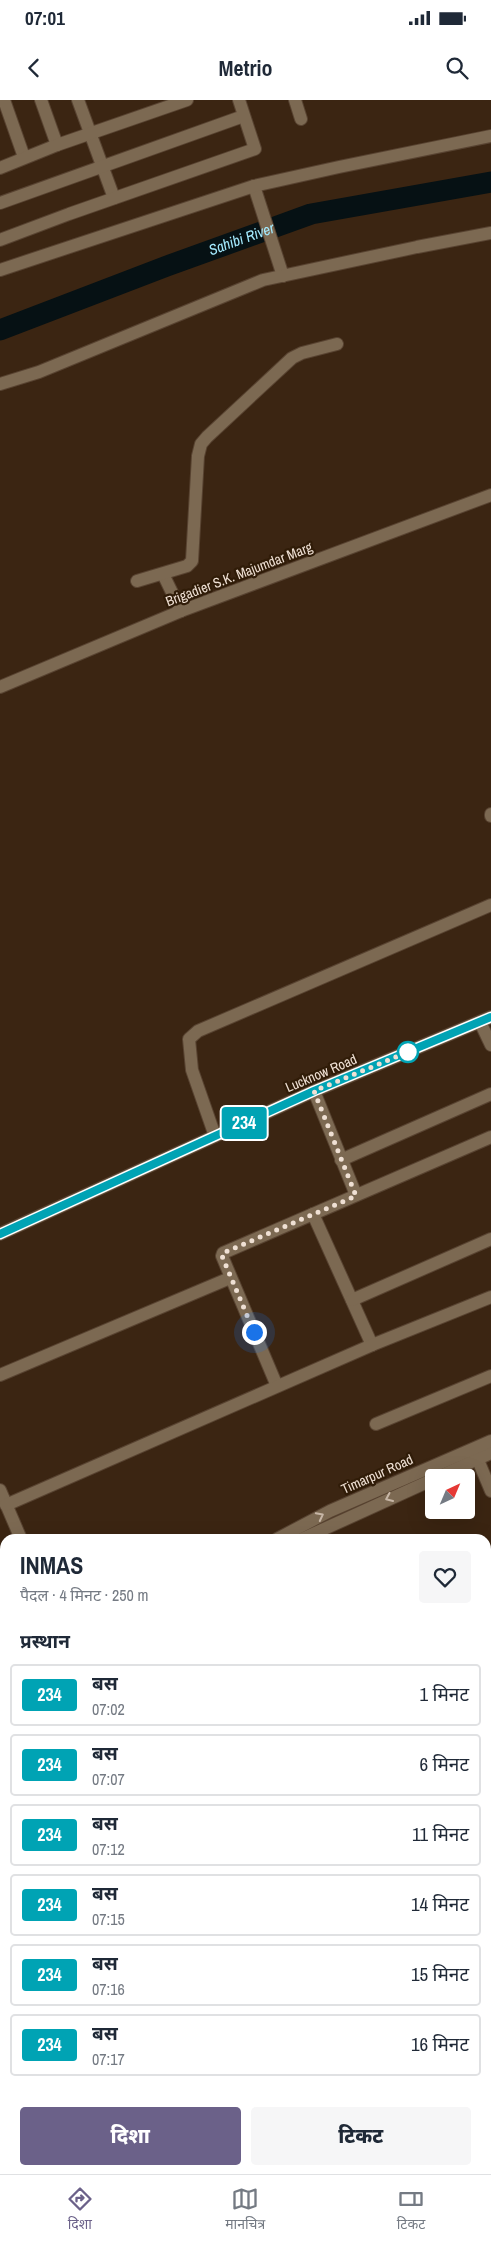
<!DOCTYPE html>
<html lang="hi">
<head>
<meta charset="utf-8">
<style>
  body { margin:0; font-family:"Archivo Narrow","Noto Sans Devanagari",sans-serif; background:#f6f6f7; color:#1f2937; height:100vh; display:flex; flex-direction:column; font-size:19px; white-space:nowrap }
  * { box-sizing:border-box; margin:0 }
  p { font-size:16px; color:#747a83 }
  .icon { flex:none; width:28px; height:28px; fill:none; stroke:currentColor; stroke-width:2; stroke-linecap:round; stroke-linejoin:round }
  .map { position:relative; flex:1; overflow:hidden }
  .sheet { position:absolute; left:0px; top:1434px; width:491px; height:641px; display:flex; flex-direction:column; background:#fff; border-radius:15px 15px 0 0; box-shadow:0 5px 20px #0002 }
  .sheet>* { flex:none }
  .badge { padding:0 10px; border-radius:4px; font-size:18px; line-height:32px }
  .needle { width:32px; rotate:44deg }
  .buttons { position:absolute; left:425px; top:1369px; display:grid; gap:10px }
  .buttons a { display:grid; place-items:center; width:50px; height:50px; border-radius:5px; background:#fff; box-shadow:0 5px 20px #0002; font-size:25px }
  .you { position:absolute; width:25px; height:25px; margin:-12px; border:4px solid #fff; border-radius:50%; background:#1a73e8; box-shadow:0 0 0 8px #1a73e833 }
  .map>.badge { position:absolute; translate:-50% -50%; box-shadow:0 0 0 2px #fff }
  h2 { padding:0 20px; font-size:19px; line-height:45px }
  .round { display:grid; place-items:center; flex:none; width:52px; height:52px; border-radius:5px; background:#f6f6f7 }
  .summary { display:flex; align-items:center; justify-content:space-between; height:85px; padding:0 20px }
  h1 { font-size:24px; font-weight:800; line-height:38px }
  .cta { display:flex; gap:10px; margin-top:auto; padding:10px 20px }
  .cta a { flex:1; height:58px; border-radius:5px; background:#6b6189; color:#fff; font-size:20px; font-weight:800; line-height:58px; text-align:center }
  .cta a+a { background:#f6f6f7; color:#1f2937 }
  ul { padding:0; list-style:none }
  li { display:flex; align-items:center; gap:15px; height:62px; margin:0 10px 8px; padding:0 10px; border:2px solid #e0e1e3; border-radius:5px }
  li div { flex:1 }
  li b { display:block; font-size:19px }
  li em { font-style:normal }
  li .badge { min-width:55px; font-weight:700; text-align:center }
  .status { display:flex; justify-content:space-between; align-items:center; height:35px; padding:0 25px; background:#fff; direction:ltr }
  .status svg { height:14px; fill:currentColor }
  header { display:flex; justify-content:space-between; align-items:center; height:65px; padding:0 20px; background:#fff; font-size:22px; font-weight:800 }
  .tab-bar { display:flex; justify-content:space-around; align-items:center; height:70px; border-top:1px solid #e0e1e3; background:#fff; font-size:14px; color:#747a83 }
  .tab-bar a { display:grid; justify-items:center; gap:2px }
  .tab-bar .selected { color:#6b6189 }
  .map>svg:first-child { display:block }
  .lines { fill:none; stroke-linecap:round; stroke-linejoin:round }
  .river { stroke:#061114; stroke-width:21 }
  .minor-casing { stroke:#584331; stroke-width:14 }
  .minor { stroke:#7c6952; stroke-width:12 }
  .oneway { stroke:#c7b6a6 }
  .line-casing { stroke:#fff; stroke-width:11 }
  .line { stroke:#00a3b4; stroke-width:8 }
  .walk { stroke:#efe0d4; stroke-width:5; stroke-dasharray:0 9 }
  .stop-dot { fill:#fff; stroke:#00a3b4; stroke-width:2.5 }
  .labels { text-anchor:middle; stroke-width:4.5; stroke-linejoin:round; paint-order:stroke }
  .street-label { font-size:14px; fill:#efe0d4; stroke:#301c08 }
  .water-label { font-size:15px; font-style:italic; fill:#a4eafe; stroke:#301c08 }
</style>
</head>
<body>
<div class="status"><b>07:01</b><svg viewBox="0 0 49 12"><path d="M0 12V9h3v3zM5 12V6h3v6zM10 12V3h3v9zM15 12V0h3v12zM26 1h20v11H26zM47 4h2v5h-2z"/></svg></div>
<header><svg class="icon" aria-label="back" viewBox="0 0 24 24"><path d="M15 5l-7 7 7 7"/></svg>Metrio<svg class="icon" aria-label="search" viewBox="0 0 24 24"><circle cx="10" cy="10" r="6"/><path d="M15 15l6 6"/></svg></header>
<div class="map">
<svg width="491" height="2074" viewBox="0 0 491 2074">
  <rect width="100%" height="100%" fill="#3b2512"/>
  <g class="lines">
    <!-- river -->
    <path class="river" id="s1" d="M0 230 167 166 311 114 491 82"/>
    <!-- minor casing -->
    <g class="minor-casing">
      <g id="minor">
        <polyline points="4,0 24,57"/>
        <polyline points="41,0 57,45"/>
        <polyline points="78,0 114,98"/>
        <polyline points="295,0 301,19"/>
        <polyline points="0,68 57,45 187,0"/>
        <polyline points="254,86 283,176"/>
        <polyline points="0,103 238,18"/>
        <polyline points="0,140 69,114 255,49 239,0"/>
        <polyline points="0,170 254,86 339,67 491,36"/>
        <polyline points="0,284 39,272 263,180 417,147 491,133"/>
        <polyline points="163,474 181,511"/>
        <polyline points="137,481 187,466 192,461 198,356 201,344 207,337 292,258 302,253 337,244"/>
        <polyline points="0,587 181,511 491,395"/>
        <polyline points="491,714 491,716"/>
        <polyline points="480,922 491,945"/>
        <polyline points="314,991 356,1095"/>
        <polyline points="215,1036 192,970 189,939 198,931 491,805"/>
        <polyline points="341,1060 491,994"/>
        <polyline points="313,1114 372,1245"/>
        <polyline points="0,1134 314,991 491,917"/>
        <polyline points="352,1200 491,1139"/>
        <polyline points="0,1275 230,1178"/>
        <polyline points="277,1286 222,1156 223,1153 491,1037"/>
        <polyline points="376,1324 491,1276"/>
        <polyline points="475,1353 491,1391"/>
        <polyline points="436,1378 491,1353"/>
        <polyline points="0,1390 21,1439"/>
        <polyline points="6,1405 372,1245 491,1197"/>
        <polyline points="277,1439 330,1411 491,1341"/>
        <polyline points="302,1439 434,1379"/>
        <polyline points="0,1542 5,1539"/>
        <polyline points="0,1621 5,1611"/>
        <polyline points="0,1634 5,1630"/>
        <polyline points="0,1653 5,1649"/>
        <polyline points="0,1694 5,1703"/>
      </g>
    </g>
    <!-- minor -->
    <use href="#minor" class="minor"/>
  </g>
  <!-- one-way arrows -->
  <defs><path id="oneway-chevron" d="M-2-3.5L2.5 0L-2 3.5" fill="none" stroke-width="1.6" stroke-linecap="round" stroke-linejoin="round" transform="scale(1.25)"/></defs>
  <g class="oneway">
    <use href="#oneway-chevron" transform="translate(389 1398) rotate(156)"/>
    <use href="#oneway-chevron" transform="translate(320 1416) rotate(-27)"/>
  </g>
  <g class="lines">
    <!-- line casing -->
    <g class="line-casing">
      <polyline id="line" points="0,1134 314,991 491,917"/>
    </g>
    <!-- line -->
    <use href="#line" class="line"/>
    <!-- walk -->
    <polyline class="walk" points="254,1232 222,1156 223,1153 356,1096 314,991 408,952"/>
  </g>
  <!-- markers -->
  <circle class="stop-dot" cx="408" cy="952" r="10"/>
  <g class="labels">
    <!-- street labels -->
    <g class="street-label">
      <text transform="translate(239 474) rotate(-21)" y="5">Brigadier S.K. Majumdar Marg</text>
      <text transform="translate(321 973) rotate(-23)" y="5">Lucknow Road</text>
      <text transform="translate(377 1374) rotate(-24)" y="5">Timarpur Road</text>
    </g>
    <!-- water labels -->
    <g class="water-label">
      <text dy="5" stroke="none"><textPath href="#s1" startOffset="258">Sahibi River</textPath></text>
    </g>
  </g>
</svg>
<div class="buttons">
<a><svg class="needle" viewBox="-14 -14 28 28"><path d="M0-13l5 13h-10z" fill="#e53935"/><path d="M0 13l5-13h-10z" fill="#747a83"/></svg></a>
</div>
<div class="you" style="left:254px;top:1232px"></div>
<b class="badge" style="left:244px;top:1023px;background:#00a3b4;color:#fff">234</b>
<section class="sheet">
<div class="summary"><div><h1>INMAS</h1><p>पैदल · 4 मिनट · 250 m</p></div><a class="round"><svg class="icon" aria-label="heart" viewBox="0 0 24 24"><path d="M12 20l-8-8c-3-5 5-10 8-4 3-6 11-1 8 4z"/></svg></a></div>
<h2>प्रस्थान</h2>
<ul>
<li><span class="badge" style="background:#00a3b4;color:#fff">234</span><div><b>बस</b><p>07:02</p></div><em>1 मिनट</em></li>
<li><span class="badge" style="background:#00a3b4;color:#fff">234</span><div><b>बस</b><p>07:07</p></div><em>6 मिनट</em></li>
<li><span class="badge" style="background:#00a3b4;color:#fff">234</span><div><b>बस</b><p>07:12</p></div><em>11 मिनट</em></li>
<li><span class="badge" style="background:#00a3b4;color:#fff">234</span><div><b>बस</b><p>07:15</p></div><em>14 मिनट</em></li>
<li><span class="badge" style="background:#00a3b4;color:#fff">234</span><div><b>बस</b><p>07:16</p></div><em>15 मिनट</em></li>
<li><span class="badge" style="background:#00a3b4;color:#fff">234</span><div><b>बस</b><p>07:17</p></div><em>16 मिनट</em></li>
</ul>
<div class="cta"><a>दिशा</a><a>टिकट</a></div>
</section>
</div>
<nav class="tab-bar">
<a class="selected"><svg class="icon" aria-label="directions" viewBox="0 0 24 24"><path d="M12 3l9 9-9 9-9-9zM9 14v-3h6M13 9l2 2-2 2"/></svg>दिशा</a>
<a><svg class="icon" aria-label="map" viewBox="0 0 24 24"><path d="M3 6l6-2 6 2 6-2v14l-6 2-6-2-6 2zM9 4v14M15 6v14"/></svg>मानचित्र</a>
<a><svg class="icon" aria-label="tickets" viewBox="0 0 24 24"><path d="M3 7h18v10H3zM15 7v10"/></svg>टिकट</a>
</nav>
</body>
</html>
